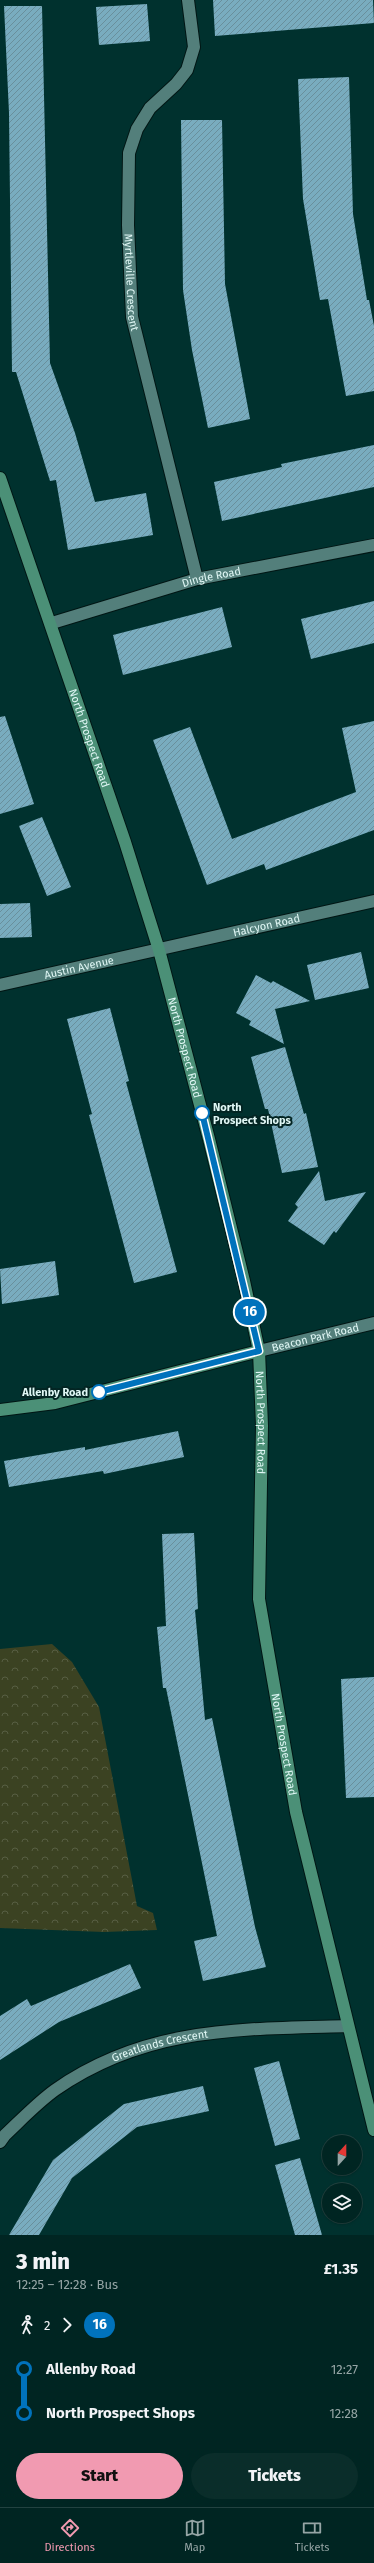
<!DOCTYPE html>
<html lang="en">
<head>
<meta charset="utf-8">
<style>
  body { margin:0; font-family:"Fira Sans",sans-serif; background:#0a2d2a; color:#f1f3f6; height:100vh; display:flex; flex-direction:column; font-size:15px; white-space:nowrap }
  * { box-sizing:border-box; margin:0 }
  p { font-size:13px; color:#95a5a5 }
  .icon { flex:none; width:22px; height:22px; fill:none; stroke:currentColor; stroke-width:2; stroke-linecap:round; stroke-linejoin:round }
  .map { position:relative; height:2235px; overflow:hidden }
  .side { display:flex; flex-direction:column; background:#002522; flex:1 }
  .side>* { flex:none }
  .badge { padding:0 8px; border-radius:13px; font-size:14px; line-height:26px }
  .needle { width:26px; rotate:21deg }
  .buttons { position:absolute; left:322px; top:2135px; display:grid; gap:8px }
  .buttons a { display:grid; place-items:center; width:40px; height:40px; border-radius:50%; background:#002522; box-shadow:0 1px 3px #0004,0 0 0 1px #224240; font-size:20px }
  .map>.badge { position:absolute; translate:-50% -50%; box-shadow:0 0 0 2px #fff }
  .legs { display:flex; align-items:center; gap:6px; height:44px; padding:0 16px; font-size:13px }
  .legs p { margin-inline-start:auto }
  .head { display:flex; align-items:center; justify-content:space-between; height:68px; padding:0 16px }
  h1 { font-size:22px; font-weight:800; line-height:30px }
  .primary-button { display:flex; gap:8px; margin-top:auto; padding:8px 16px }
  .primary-button a { flex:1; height:46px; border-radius:24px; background:#f19ab1; color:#111; font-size:16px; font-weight:800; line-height:46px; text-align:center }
  .primary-button a+a { background:#0a2d2a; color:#f1f3f6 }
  ul { padding:0 16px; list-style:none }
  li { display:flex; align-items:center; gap:14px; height:44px; font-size:15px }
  li i { display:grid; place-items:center; width:6px; height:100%; margin:0 5px; background:currentColor }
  li i::after { content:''; width:10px; height:10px; margin:-5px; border:3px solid; border-radius:50%; background:#002522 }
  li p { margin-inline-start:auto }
  li:first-child i { background:linear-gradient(#0000 50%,currentColor 0) }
  li:last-child i { background:linear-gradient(currentColor 50%,#0000 0) }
  .menu { display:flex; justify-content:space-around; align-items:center; height:56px; border-top:1px solid #224240; background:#002522; font-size:11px; color:#95a5a5 }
  .menu a { display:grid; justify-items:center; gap:2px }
  .menu .on { color:#f19ab1 }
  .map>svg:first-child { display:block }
  .park { fill:url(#park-crowns) }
  .building { fill:url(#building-hatch) }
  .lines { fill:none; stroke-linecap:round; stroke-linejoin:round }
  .street-casing { stroke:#011614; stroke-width:14 }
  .secondary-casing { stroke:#011614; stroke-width:14 }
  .street { stroke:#537f7b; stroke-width:12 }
  .secondary { stroke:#4b9077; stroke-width:12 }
  .line-1-casing { stroke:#fff; stroke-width:9 }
  .line-1 { stroke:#0072bc; stroke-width:6 }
  .stop-1-dot { fill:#fff; stroke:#0072bc; stroke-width:2 }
  .labels { text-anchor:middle; stroke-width:4; stroke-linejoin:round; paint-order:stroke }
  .street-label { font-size:11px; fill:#e0f7f5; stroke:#032523 }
  .stop-label { font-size:11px; font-weight:bold; fill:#e0f7f5; stroke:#032523; text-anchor:start }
</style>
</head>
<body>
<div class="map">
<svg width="374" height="2235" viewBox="0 0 374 2235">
  <defs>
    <pattern id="park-crowns" width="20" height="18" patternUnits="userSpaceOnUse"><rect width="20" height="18" fill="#3b4222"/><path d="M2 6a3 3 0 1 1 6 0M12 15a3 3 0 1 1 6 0" fill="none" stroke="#575e43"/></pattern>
    <pattern id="building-hatch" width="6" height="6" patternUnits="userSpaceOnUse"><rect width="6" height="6" fill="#79acbf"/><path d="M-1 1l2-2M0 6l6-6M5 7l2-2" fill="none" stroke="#698f9c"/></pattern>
  </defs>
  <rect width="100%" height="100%" fill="#00312e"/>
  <!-- park -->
  <polygon class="park" points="52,1644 72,1662 99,1707 137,1906 153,1913 157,1930 104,1932 0,1928 0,1649"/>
  <!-- building -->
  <g class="building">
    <polygon points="213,0 373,0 374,23 215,36"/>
    <polygon points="147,4 150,41 99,45 96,7"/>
    <polygon points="4,6 42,6 50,363 75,433 95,502 146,493 153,535 68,550 56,480 50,481 16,372 12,372 9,113"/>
    <polygon points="349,77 353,214 367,300 369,300 374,326 374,391 346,396 328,299 320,300 303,199 298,79"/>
    <polygon points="181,120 222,120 225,284 250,419 208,428 192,350 183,290"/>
    <polygon points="374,445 374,487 222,521 214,482 282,467 281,464"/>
    <polygon points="374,601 374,643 311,659 301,619"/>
    <polygon points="222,607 232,647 123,675 113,635"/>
    <polygon points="5,716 34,804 0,814 0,717"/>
    <polygon points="374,721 374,830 266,870 264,864 207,885 153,740 190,727 232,839 356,792 342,728"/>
    <polygon points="42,817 71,887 47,896 19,826"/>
    <polygon points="30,903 32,937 0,938 0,904"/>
    <polygon points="361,952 369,988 315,1000 307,965"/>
    <polygon points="256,975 271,983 273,981 310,1001 275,1009 284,1044 249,1025 251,1021 236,1013"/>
    <polygon points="110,1008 129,1081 126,1082 177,1272 134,1283 89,1115 92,1114 67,1019"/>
    <polygon points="285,1047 304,1114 306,1113 318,1167 282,1173 268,1109 265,1109 251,1057"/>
    <polygon points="319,1171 325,1201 366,1192 336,1233 334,1231 324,1245 288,1221 298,1207 295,1204"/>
    <polygon points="55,1261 59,1295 2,1304 0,1269"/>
    <polygon points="178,1431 184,1457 104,1474 103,1471 9,1487 4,1461 85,1447 85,1450"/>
    <polygon points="194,1533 198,1609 195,1610 205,1720 212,1718 255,1927 266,1967 203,1981 194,1941 217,1936 166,1688 163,1688 157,1627 166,1626 162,1534"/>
    <polygon points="374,1677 374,1797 346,1798 341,1679"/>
    <polygon points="130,1964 141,1988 59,2022 0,2060 0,2016 27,1999 31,2006"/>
    <polygon points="279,2061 300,2139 275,2146 254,2068"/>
    <polygon points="203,2086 209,2111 137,2127 72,2178 39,2235 9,2235 53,2160 124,2104"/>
    <polygon points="300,2158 322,2235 295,2235 275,2165"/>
  </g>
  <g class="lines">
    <!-- street casing -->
    <g class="street-casing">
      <g id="street">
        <path id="s1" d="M188 0 194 47 187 70 176 84 150 108 137 129 129 153 128 225 132 317 197 579"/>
        <path id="s2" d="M52 623 197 579 374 545"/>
        <path id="s3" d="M0 985 374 901"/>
        <path id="s4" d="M259 1351 374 1323"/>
        <path id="s5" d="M0 2142 5 2135C21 2120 37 2103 55 2090 146 2026 243 2029 348 2026"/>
      </g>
    </g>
    <!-- secondary casing -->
    <g class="secondary-casing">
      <g id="secondary">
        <path id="s6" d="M0 478 125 842 159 950 209 1139 244 1281 259 1351 262 1426 259 1599 296 1812 374 2130"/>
        <polyline points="0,1410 55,1403 259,1351"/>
      </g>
    </g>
    <!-- street -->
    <use href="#street" class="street"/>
    <!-- secondary -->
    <use href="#secondary" class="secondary"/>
  </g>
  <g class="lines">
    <!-- line-1 casing -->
    <g class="line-1-casing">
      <polyline id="line-1" points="99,1392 259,1351 202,1113"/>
    </g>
    <!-- line-1 -->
    <use href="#line-1" class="line-1"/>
  </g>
  <!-- markers -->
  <g class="stop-1-dot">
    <circle cx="202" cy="1113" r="7"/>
    <circle cx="99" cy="1392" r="7"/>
  </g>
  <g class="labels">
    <!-- street labels -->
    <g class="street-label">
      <text dy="4" stroke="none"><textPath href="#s1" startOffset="304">Myrtleville Crescent</textPath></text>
      <text dy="4" stroke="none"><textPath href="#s2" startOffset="166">Dingle Road</textPath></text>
      <text dy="4" stroke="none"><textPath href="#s6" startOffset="275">North Prospect Road</textPath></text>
      <text dy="4" stroke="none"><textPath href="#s3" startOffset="273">Halcyon Road</textPath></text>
      <text dy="4" stroke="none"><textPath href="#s3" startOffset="81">Austin Avenue</textPath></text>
      <text dy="4" stroke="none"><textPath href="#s6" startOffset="599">North Prospect Road</textPath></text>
      <text dy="4" stroke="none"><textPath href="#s4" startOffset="58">Beacon Park Road</textPath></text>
      <text dy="4" stroke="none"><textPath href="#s6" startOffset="983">North Prospect Road</textPath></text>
      <text dy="4" stroke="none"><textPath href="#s6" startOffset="1307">North Prospect Road</textPath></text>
      <text dy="4" stroke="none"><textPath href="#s5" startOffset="191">Greatlands Crescent</textPath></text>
    </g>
    <!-- stop labels -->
    <g class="stop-label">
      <text x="213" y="1111">North<tspan x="213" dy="13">Prospect Shops</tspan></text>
      <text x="88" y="1396" text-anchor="end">Allenby Road</text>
    </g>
  </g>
</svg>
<div class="buttons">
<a><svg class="needle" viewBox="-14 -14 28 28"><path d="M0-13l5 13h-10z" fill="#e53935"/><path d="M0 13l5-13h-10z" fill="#95a5a5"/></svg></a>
<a><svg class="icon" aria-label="layers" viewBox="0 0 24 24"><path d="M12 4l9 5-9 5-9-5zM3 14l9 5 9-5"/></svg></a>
</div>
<b class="badge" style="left:250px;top:1312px;background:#0072bc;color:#fff">16</b>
</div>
<section class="side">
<div class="head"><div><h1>3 min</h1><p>12:25 – 12:28 · Bus</p></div><b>£1.35</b></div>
<div class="legs"><svg class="icon" aria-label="walk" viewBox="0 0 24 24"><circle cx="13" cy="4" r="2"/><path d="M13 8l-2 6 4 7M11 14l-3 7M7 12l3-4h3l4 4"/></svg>2<svg class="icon" aria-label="forward" viewBox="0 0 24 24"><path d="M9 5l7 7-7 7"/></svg><b class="badge" style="background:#0072bc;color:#fff">16</b></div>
<ul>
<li><i style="color:#0072bc"></i><b>Allenby Road</b><p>12:27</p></li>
<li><i style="color:#0072bc"></i><b>North Prospect Shops</b><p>12:28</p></li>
</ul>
<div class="primary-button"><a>Start</a><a>Tickets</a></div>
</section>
<nav class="menu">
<a class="on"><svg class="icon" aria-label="directions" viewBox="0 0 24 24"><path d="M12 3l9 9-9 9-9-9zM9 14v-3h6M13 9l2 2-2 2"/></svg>Directions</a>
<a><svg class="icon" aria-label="map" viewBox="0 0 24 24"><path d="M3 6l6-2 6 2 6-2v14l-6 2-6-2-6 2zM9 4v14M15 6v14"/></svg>Map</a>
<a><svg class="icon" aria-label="tickets" viewBox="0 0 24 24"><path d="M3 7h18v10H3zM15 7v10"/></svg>Tickets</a>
</nav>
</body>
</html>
